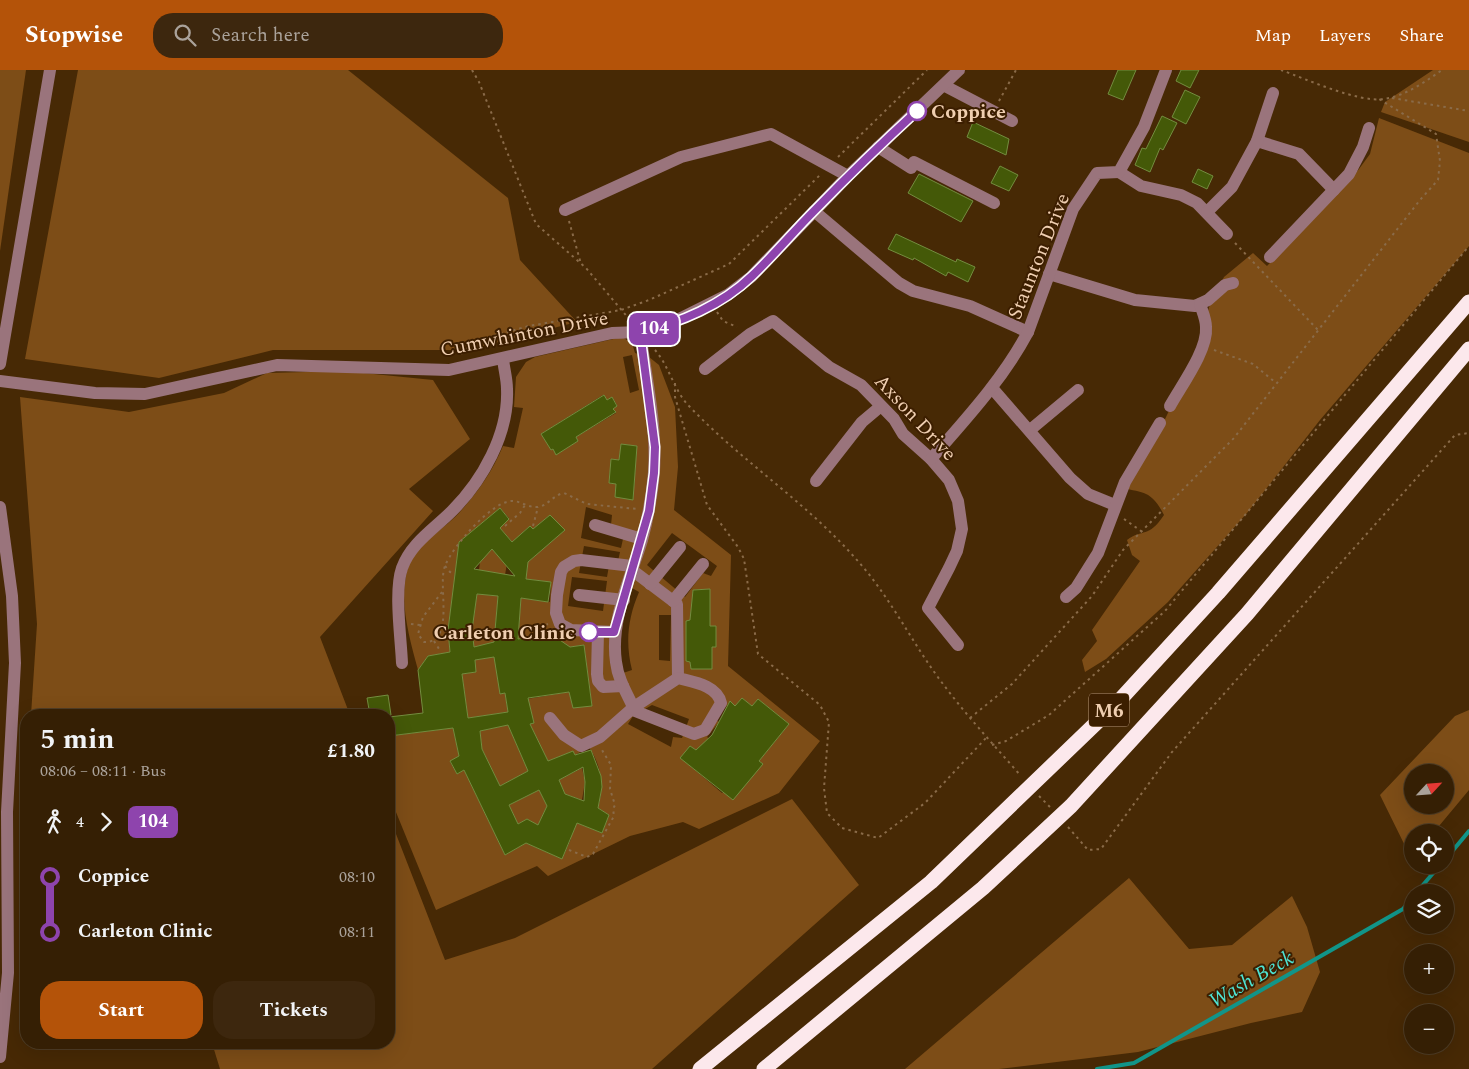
<!DOCTYPE html>
<html lang="en">
<head>
<meta charset="utf-8">
<style>
  body { margin:0; font-family:Spectral,serif; background:#3d270e; color:#f1f3f6; height:100vh; display:flex; flex-direction:column; font-size:19px; white-space:nowrap }
  * { box-sizing:border-box; margin:0 }
  p { font-size:16px; color:#aaa29a }
  .icon { flex:none; width:28px; height:28px; fill:none; stroke:currentColor; stroke-width:2; stroke-linecap:round; stroke-linejoin:round }
  .map { position:relative; flex:1; overflow:hidden }
  .sheet { position:absolute; left:20px; top:639px; width:375px; height:340px; display:flex; flex-direction:column; background:#351f04; border-radius:20px; box-shadow:0 5px 20px #0002,0 0 0 1px #4f3d26 }
  .sheet>* { flex:none }
  .badge { padding:0 10px; border-radius:8px; font-size:18px; line-height:32px }
  .needle { width:32px; rotate:64deg }
  .controls { position:absolute; left:1404px; top:694px; display:grid; gap:10px }
  .controls a { display:grid; place-items:center; width:50px; height:50px; border-radius:50%; background:#351f04; box-shadow:0 5px 20px #0002,0 0 0 1px #4f3d26; font-size:25px }
  .map>.badge { position:absolute; translate:-50% -50%; box-shadow:0 0 0 2px #fff }
  .legs { display:flex; align-items:center; gap:8px; height:55px; padding:0 20px; font-size:16px }
  .legs p { margin-inline-start:auto }
  .overview { display:flex; align-items:center; justify-content:space-between; height:85px; padding:0 20px }
  h1 { font-size:28px; font-weight:700; line-height:38px }
  .action { display:flex; gap:10px; margin-top:auto; padding:10px 20px }
  .action a { flex:1; height:58px; border-radius:20px; background:#b45309; color:#fff; font-size:20px; font-weight:700; line-height:58px; text-align:center }
  .action a+a { background:#3d270e; color:#f1f3f6 }
  ul { padding:0 20px; list-style:none }
  li { display:flex; align-items:center; gap:18px; height:55px; font-size:19px }
  li i { display:grid; place-items:center; width:8px; height:100%; margin:0 6px; background:currentColor }
  li i::after { content:''; width:12px; height:12px; margin:-6px; border:4px solid; border-radius:50%; background:#351f04 }
  li p { margin-inline-start:auto }
  li:first-child i { background:linear-gradient(#0000 50%,currentColor 0) }
  li:last-child i { background:linear-gradient(currentColor 50%,#0000 0) }
  header { display:flex; align-items:center; gap:30px; box-sizing:border-box; height:70px; padding:0 25px; background:#b45309; color:#fff }
  header strong { font-size:24px }
  nav { display:flex; gap:28px; margin-inline-start:auto; font-size:18px }
  .search { width:350px; height:45px; background:#3d270e; display:flex; align-items:center; gap:12px; box-sizing:border-box; padding:0 18px; border-radius:20px; color:#aaa29a; font-size:19px }
  .map>svg:first-child { display:block }
  .green { fill:#7d4d17; fill-rule:evenodd }
  .lines { fill:none; stroke-linecap:round; stroke-linejoin:round }
  .stream { stroke:#119589; stroke-width:4 }
  .building { fill:#445908; stroke:#738d3f; fill-rule:evenodd }
  .path { stroke:#8a6b49; stroke-width:2; stroke-dasharray:2.5 4; stroke-linecap:butt }
  .minor { stroke:#9a747c; stroke-width:12 }
  .highway { stroke:#fce8ec; stroke-width:15 }
  .line-1-casing { stroke:#fff; stroke-width:11 }
  .line-1 { stroke:#8e44ad; stroke-width:8 }
  .stop-1-dot { fill:#fff; stroke:#8e44ad; stroke-width:2.5 }
  .labels { text-anchor:middle; stroke-width:4; stroke-linejoin:round; paint-order:stroke }
  .shield { fill:#3c1e00; stroke:#b9997b; stroke-width:1 }
  .shield-label { font-size:19px; font-weight:bold; fill:#efceb0 }
  .stop-label { font-size:20px; font-weight:bold; fill:#efceb0; stroke:#3c1e00; text-anchor:start }
  .street-label { font-size:20px; fill:#efceb0; stroke:#3c1e00 }
  .water-label { font-size:21px; font-style:italic; fill:#4ee4d4; stroke:#3c1e00 }
</style>
</head>
<body>
<header>
<strong>Stopwise</strong>
<div class="search"><svg class="icon" aria-label="search" viewBox="0 0 24 24"><circle cx="10" cy="10" r="6"/><path d="M15 15l6 6"/></svg>Search here</div>
<nav><a>Map</a><a>Layers</a><a>Share</a></nav>
</header>
<div class="map">
<svg width="1469" height="999" viewBox="0 0 1469 999">
  <rect width="100%" height="100%" fill="#472905"/>
  <!-- green -->
  <g class="green">
    <polygon points="0,0 26,0 0,181"/>
    <polygon points="78,0 348,0 508,128 520,190 577,252 467,280 273,280 159,308 25,289"/>
    <polygon points="1433,0 1469,0 1469,72 1381,42 1385,32"/>
    <path d="M1379 48 1469 83V176L1320 350 1247 443 1168 532 1106 589 1085 602 1082 590 1097 571 1092 560 1140 491 1132 485 1127 470C1143 458 1148 469 1164 445 1152 422 1146 423 1122 418L1155 370 1178 322 1194 302 1209 237 1224 207 1253 183 1267 196 1359 99 1370 84Z"/>
    <path d="M622 267 632 273 635 283 649 287 659 295 675 337 678 397 674 440 731 485 728 596 820 671 779 723 699 759 683 752 630 766 548 806 537 796 436 840 389 725V666L453 658 459 686 450 692 457 704 464 700 505 785 526 773 562 789 571 769 550 760 557 745 602 763 609 745 598 738C604 716 602 697 589 677L575 685 573 681 548 691 530 654 534 652 527 629 569 622 573 638 592 635 584 575 564 578 550 564 518 569 521 528 550 532 551 512 526 509 528 492 564 460 550 445 533 459 530 456 523 462 526 465 515 475 500 458 509 448 500 438 459 472 448 560 450 582 428 586 418 600C410 570 400 537 406 506 411 476 440 463 459 443 478 422 492 402 503 376L514 378 523 338 514 337 516 307 526 292 535 287ZM632 285 639 320 630 323 623 287ZM603 325 607 330 612 327 617 335 613 339 616 343 576 367 578 371 557 384 553 379 551 380 541 364ZM621 374 637 376 633 430 616 414 609 413 611 389 619 390ZM586 437 612 445 611 455 625 460 621 478 581 468ZM672 463 717 496 711 506 703 503 685 527 647 495ZM584 476 620 482 618 491 610 490 607 507 579 503ZM572 507 607 511 603 541 568 536ZM632 518 639 522C628 548 625 572 632 600L623 603 618 575 628 525ZM710 519V556L716 557V577H712V599H691L690 592 686 591V551L690 550 693 520ZM659 545H671L670 591 659 590ZM742 628 752 636 758 629 789 654 759 691 762 694 722 723 681 688 690 676 699 682 710 669 707 667 719 652 715 649 730 632 735 636ZM652 635 689 649 682 668 673 667 671 677 628 654 633 646Z"/>
    <polygon points="344,301 433,310 470,369 409,419 433,441 320,567 350,645 31,645 37,554 20,327 129,342 224,323 267,303"/>
    <polygon points="492,479 500,488 508,487 505,505 479,500 481,484"/>
    <polygon points="477,524 498,526 494,572 474,577 472,560"/>
    <polygon points="498,586 497,604 500,623 505,623 508,642 468,648 462,604 476,602 475,590"/>
    <path d="M1469 640V720L1434 762H1412V790L1380 725 1455 646ZM1412 702H1445V735H1412Z"/>
    <polygon points="508,655 528,701 500,716 482,679 480,661"/>
    <polygon points="582,698 585,712 582,730 565,724 559,710"/>
    <polygon points="26,711 26,803 20,803"/>
    <polygon points="539,720 547,736 538,755 527,749 518,754 509,735"/>
    <polygon points="792,729 859,815 652,999 220,999 212,973 389,972 389,746 445,890 515,868"/>
    <polygon points="1129,808 1189,879 1232,875 1292,826 1307,857 1320,902 1302,942 1251,953 1138,982 999,999 905,999"/>
  </g>
  <g class="lines">
    <!-- stream -->
    <g class="stream">
      <polyline points="1445,790 1469,761"/>
      <polyline points="1417,822 1440,795"/>
      <polyline points="1097,999 1134,993 1403,839 1412,828"/>
    </g>
  </g>
  <!-- building -->
  <g class="building">
    <polygon points="1118,0 1136,0 1123,30 1108,24"/>
    <polygon points="1181,0 1199,0 1190,18 1176,11"/>
    <polygon points="1185,20 1200,27 1186,54 1172,47"/>
    <polygon points="1162,46 1177,53 1163,80 1160,78 1150,102 1135,95 1142,78 1146,79"/>
    <polygon points="973,52 1009,69 1006,85 967,67"/>
    <polygon points="1000,96 1018,105 1009,121 991,113"/>
    <polygon points="1198,99 1213,106 1207,119 1192,112"/>
    <polygon points="919,104 973,131 961,152 908,123"/>
    <polygon points="896,164 956,192 957,189 975,197 968,212 948,202 946,206 914,188 913,190 888,179"/>
    <polygon points="604,325 607,330 612,327 617,336 613,339 616,342 576,367 578,371 556,385 553,379 551,380 541,364"/>
    <polygon points="621,374 637,376 633,430 615,427 616,414 609,413 611,389 619,390"/>
    <path d="M500 438 509 449 500 458 512 472 530 456 533 459 550 445 565 460 528 492 526 509 551 512 548 532 521 528 518 569 551 564 570 577 584 575 592 636 573 638 569 622 528 628 534 653 530 654 548 691 573 681 575 685 591 680 601 706 602 717 598 738 609 745 602 763 577 753 562 789 526 773 505 785 464 700 457 704 450 691 459 686 453 658 389 666V647L423 643 418 600 428 586 450 582 448 560 459 472ZM492 479 515 506 474 499ZM477 524 498 526 494 572 474 577 472 560ZM494 587 500 624 505 623 508 642 468 648 462 604 476 602 475 590ZM508 655 528 701 500 716 482 679 480 661ZM583 697 585 712 584 731 565 724 559 710ZM539 720 547 736 538 755 527 749 518 754 509 735Z"/>
    <polygon points="710,519 710,556 716,556 716,577 712,577 712,599 691,599 690,592 686,591 686,551 690,550 693,520"/>
    <polygon points="388,625 391,645 370,645 367,628"/>
    <polygon points="742,628 752,636 758,629 789,654 759,691 763,694 733,730 680,688 690,676 696,680 712,665 730,631 735,636"/>
  </g>
  <g class="lines">
    <!-- path -->
    <g class="path">
      <polyline points="472,0 479,12 536,154 586,198 630,250"/>
      <path d="M1281 0C1306 9 1359 33 1384 29 1405 26 1425 12 1442 0"/>
      <polyline points="1392,28 1469,41"/>
      <polyline points="999,31 1016,0"/>
      <polyline points="838,87 927,0"/>
      <polyline points="569,151 581,194"/>
      <polyline points="1235,173 1318,260"/>
      <polyline points="717,242 723,251 737,257"/>
      <path d="M655 280C669 296 674 320 688 335 740 390 806 432 856 489 889 525 911 571 940 610 965 644 993 674 1021 706"/>
      <polyline points="1214,280 1253,294 1276,313"/>
      <polyline points="461,284 475,271 529,256 621,240 649,230 729,194 820,105"/>
      <polyline points="675,313 675,327 707,435 738,477 744,489 758,584 820,635 829,652 824,718 827,743 842,758 878,768 925,733 986,668"/>
      <polyline points="1124,449 1141,461"/>
      <polyline points="505,456 520,443 525,435"/>
      <polyline points="533,456 538,437"/>
      <polyline points="445,496 450,502 454,503"/>
      <path d="M442 522 423 547 418 564 424 572C456 573 437 515 445 496 452 477 492 431 512 431 521 431 528 438 538 437 549 435 553 425 564 423L587 434 637 439"/>
      <polyline points="411,554 420,555"/>
      <polyline points="534,566 535,559 548,554"/>
      <polyline points="434,571 441,582"/>
      <polyline points="970,648 1012,614 1092,526 1123,480 1234,368 1420,130 1438,110 1440,91 1436,64 1379,29"/>
      <polyline points="992,675 1006,671 1049,645 1165,541 1469,176"/>
      <polyline points="1039,726 1050,737"/>
      <polyline points="1068,757 1088,780 1101,779 1172,682 1455,365 1469,363"/>
      <polyline points="569,780 587,787 593,784 614,746 613,739 615,735 610,719 611,695 602,680"/>
    </g>
    <!-- minor -->
    <g class="minor">
      <polyline points="945,16 1012,51"/>
      <polyline points="1257,71 1299,84 1334,120"/>
      <polyline points="878,77 911,98 914,92 994,133"/>
      <polyline points="1119,102 1141,116 1181,125 1197,133 1227,164"/>
      <polyline points="565,140 681,87 771,64 848,106"/>
      <polyline points="814,141 899,213 913,221 970,236 1028,262"/>
      <polyline points="1207,142 1232,117 1257,71 1273,23"/>
      <polyline points="1270,187 1349,104 1363,77 1369,58"/>
      <polyline points="1049,204 1135,230 1195,236 1208,230 1225,215 1233,213"/>
      <polyline points="0,294 50,0"/>
      <polyline points="705,299 750,264 773,251 829,297 861,315 894,349 903,364 931,389 949,410 958,431 962,459 957,481 949,498 928,538 958,575"/>
      <polyline points="0,311 95,323 145,324 277,295 449,300 612,263 640,262 665,256 729,224 751,207 848,106 959,0"/>
      <polyline points="992,318 1070,408 1088,424 1115,435"/>
      <path d="M1170 336C1181 316 1208 280 1206 257 1206 249 1202 241 1200 234"/>
      <polyline points="1030,360 1078,320"/>
      <path d="M931 389C966 349 1003 309 1028 262L1073 139 1097 103 1119 102 1144 57 1166 0"/>
      <polyline points="816,411 862,352 881,336"/>
      <polyline points="0,437 12,526 15,593 7,742 8,903 0,987"/>
      <polyline points="595,455 642,469"/>
      <polyline points="632,500 677,534 678,608"/>
      <polyline points="650,514 680,477"/>
      <polyline points="579,525 624,530"/>
      <polyline points="1066,527 1076,518 1098,483 1125,412 1160,353"/>
      <polyline points="673,531 703,494"/>
      <polyline points="598,562 597,604 598,611 603,617 623,616"/>
      <polyline points="614,562 571,560 560,554 556,543 557,525 561,502 564,497 574,491 581,490 632,496"/>
      <path d="M402 593C401 568 394 521 402 498 411 473 434 459 452 441 482 411 509 364 507 319 507 309 504 299 503 289"/>
      <path d="M550 648 564 665 581 676 600 667 634 637 678 608C693 612 717 615 721 633L705 660 694 664 635 641C628 625 618 610 616 592 610 551 630 509 642 470 648 448 652 425 654 402 657 356 646 308 640 262"/>
    </g>
    <!-- highway -->
    <g class="highway">
      <polyline points="700,999 931,812 1118,632 1218,523 1469,232"/>
      <polyline points="764,999 983,818 1071,736 1247,544 1469,279"/>
    </g>
  </g>
  <g class="lines">
    <!-- line-1 casing -->
    <g class="line-1-casing">
      <path id="line-1" d="M589 562H614L649 441 654 403 655 377 640 262C680 253 722 235 752 206 774 185 794 161 815 140 848 106 882 73 917 41"/>
    </g>
    <!-- line-1 -->
    <use href="#line-1" class="line-1"/>
  </g>
  <!-- markers -->
  <g class="stop-1-dot">
    <circle cx="917" cy="41" r="9"/>
    <circle cx="589" cy="562" r="9"/>
  </g>
  <g class="labels">
    <!-- shield labels -->
    <rect class="shield" x="1089" y="623.5" width="40" height="33" rx="4"/>
    <g class="shield-label">
      <text x="1109" y="647">M6</text>
    </g>
    <!-- stop labels -->
    <g class="stop-label">
      <text x="931" y="48">Coppice</text>
      <text x="575" y="569" text-anchor="end">Carleton Clinic</text>
    </g>
    <!-- street labels -->
    <g class="street-label">
      <text transform="translate(1038 186) rotate(-68)" y="7">Staunton Drive</text>
      <text transform="translate(524 263) rotate(-11)" y="7">Cumwhinton Drive</text>
      <text transform="translate(916 347) rotate(47)" y="7">Axson Drive</text>
    </g>
    <!-- water labels -->
    <g class="water-label">
      <text transform="translate(1251 909) rotate(-30)" y="7">Wash Beck</text>
    </g>
  </g>
</svg>
<div class="controls">
<a><svg class="needle" viewBox="-14 -14 28 28"><path d="M0-13l5 13h-10z" fill="#e53935"/><path d="M0 13l5-13h-10z" fill="#aaa29a"/></svg></a>
<a><svg class="icon" aria-label="locate" viewBox="0 0 24 24"><circle cx="12" cy="12" r="6"/><path d="M12 2v4M12 18v4M2 12h4M18 12h4"/></svg></a>
<a><svg class="icon" aria-label="layers" viewBox="0 0 24 24"><path d="M12 4l9 5-9 5-9-5zM3 14l9 5 9-5"/></svg></a>
<a>+</a>
<a>−</a>
</div>
<b class="badge" style="left:654px;top:259px;background:#8e44ad;color:#fff">104</b>
<section class="sheet">
<div class="overview"><div><h1>5 min</h1><p>08:06 – 08:11 · Bus</p></div><b>£1.80</b></div>
<div class="legs"><svg class="icon" aria-label="walk" viewBox="0 0 24 24"><circle cx="13" cy="4" r="2"/><path d="M13 8l-2 6 4 7M11 14l-3 7M7 12l3-4h3l4 4"/></svg>4<svg class="icon" aria-label="forward" viewBox="0 0 24 24"><path d="M9 5l7 7-7 7"/></svg><b class="badge" style="background:#8e44ad;color:#fff">104</b></div>
<ul>
<li><i style="color:#8e44ad"></i><b>Coppice</b><p>08:10</p></li>
<li><i style="color:#8e44ad"></i><b>Carleton Clinic</b><p>08:11</p></li>
</ul>
<div class="action"><a>Start</a><a>Tickets</a></div>
</section>
</div>
</body>
</html>
